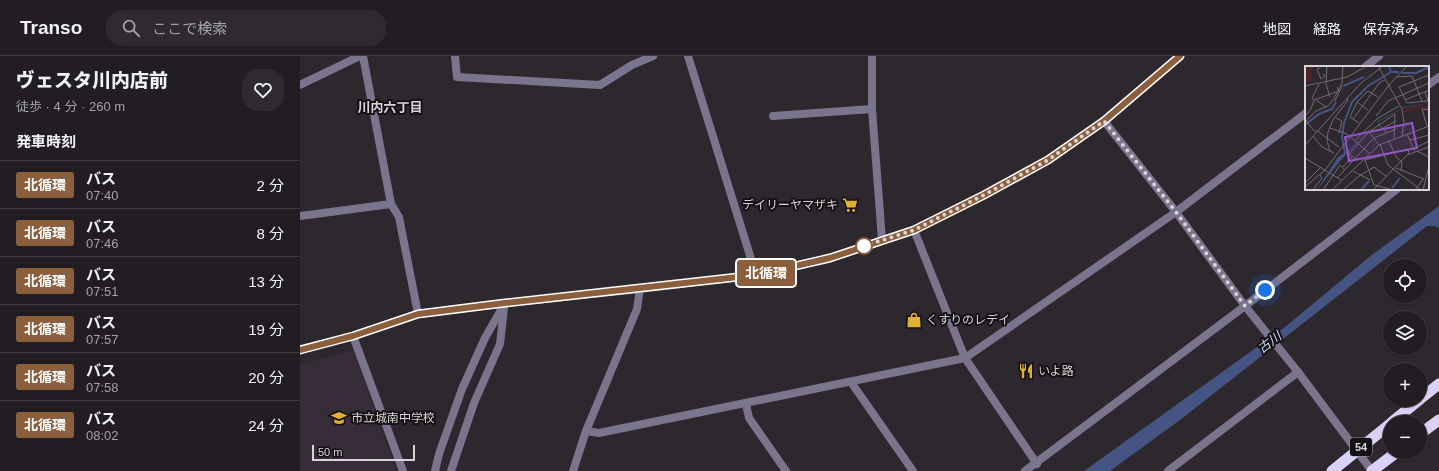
<!DOCTYPE html>
<html lang="ja">
<head>
<meta charset="utf-8">
<style>
  body { margin:0; font-family:Helvetica,"Noto Sans JP",sans-serif; background:#2e2a2f; color:#f1f3f6; height:100vh; display:flex; flex-direction:column; font-size:15px; white-space:nowrap }
  * { box-sizing:border-box; margin:0 }
  p { font-size:13px; color:#a2a2a5 }
  .icon { flex:none; width:22px; height:22px; fill:none; stroke:currentColor; stroke-width:2; stroke-linecap:round; stroke-linejoin:round }
  .map { position:relative; flex:1; overflow:hidden }
  .details { display:flex; flex-direction:column; background:#221d22; width:300px }
  .details>* { flex:none }
  .badge { padding:0 8px; border-radius:3px; font-size:14px; line-height:26px }
  .tools { position:absolute; left:1083px; top:203px; display:grid; gap:8px }
  .tools a { display:grid; place-items:center; width:44px; height:44px; border-radius:50%; background:#221d22; box-shadow:0 1px 3px #0004,0 0 0 1px #3f3b40; font-size:20px }
  .scale { position:absolute; left:12px; bottom:10px; width:103px; box-sizing:border-box; padding-left:4px; border:2px solid #d8d4d9; border-top:0; font-size:11px; line-height:14px; white-space:nowrap; color:#d8d4d9; -webkit-text-stroke:3px #141114; paint-order:stroke }
  .you { position:absolute; width:20px; height:20px; margin:-10px; border:3px solid #fff; border-radius:50%; background:#1a73e8; box-shadow:0 0 0 6px #1a73e833 }
  .map>.badge { position:absolute; translate:-50% -50%; box-shadow:0 0 0 2px #fff }
  h2 { padding:0 16px; font-size:15px; line-height:36px }
  .round { display:grid; place-items:center; flex:none; width:42px; height:42px; border-radius:16px; background:#2e2a2f }
  .headline { display:flex; align-items:center; justify-content:space-between; height:68px; padding:0 16px }
  h1 { font-size:19px; font-weight:800; line-height:30px }
  ul { padding:0; list-style:none }
  li { display:flex; align-items:center; gap:12px; height:48px; padding:0 16px; border-top:1px solid #3f3b40 }
  li div { flex:1 }
  li b { display:block; font-size:15px }
  li em { font-style:normal }
  li .badge { min-width:44px; font-weight:700; text-align:center }
  header { display:flex; align-items:center; gap:24px; box-sizing:border-box; height:56px; padding:0 20px; background:#221d22; border-bottom:1px solid #3f3b40 }
  header strong { font-size:19px }
  nav { display:flex; gap:22px; margin-inline-start:auto; font-size:14px }
  .search { width:280px; height:36px; background:#2e2a2f; display:flex; align-items:center; gap:10px; box-sizing:border-box; padding:0 14px; border-radius:16px; color:#a2a2a5; font-size:15px }
  main { display:flex; flex:1; min-height:0 }
  .map>svg:first-child { display:block }
  .built { fill:#372d39 }
  .water { fill:#455483 }
  .lines { fill:none; stroke-linecap:round; stroke-linejoin:round }
  .minor { stroke:#7a758c; stroke-width:8 }
  .tertiary { stroke:#7a758c; stroke-width:8 }
  .trunk { stroke:#dad2f6; stroke-width:11 }
  .line-casing { stroke:#fff; stroke-width:9 }
  .line { stroke:#8b5e3c; stroke-width:6 }
  .walk { stroke:#d8d4d9; stroke-width:4; stroke-dasharray:0 7.2 }
  .stop-dot { fill:#fff; stroke:#8b5e3c; stroke-width:2 }
  .labels { text-anchor:middle; stroke-width:4; stroke-linejoin:round; paint-order:stroke }
  .shield { fill:#141114; stroke:#9d9a9e; stroke-width:1 }
  .shield-label { font-size:11px; font-weight:bold; fill:#d8d4d9 }
  .poi-label { font-size:12px; fill:#d8d4d9; stroke:#141114; text-anchor:start }
  .neighbourhood-label { font-size:13px; font-weight:bold; fill:#d8d4d9; stroke:#141114 }
  .water-label { font-size:13px; font-style:italic; fill:#d2ddfc; stroke:#141114 }
  .inset-river { fill:none; stroke:#455483; stroke-width:2 }
  .inset-road { fill:none; stroke:#716c72; stroke-width:1 }
  .view { fill:#9256c6; fill-opacity:0.15; stroke:#9256c6; stroke-width:2 }
  .inset-edge { fill:none; stroke:#d8d4d9; stroke-width:2 }
</style>
</head>
<body>
<header>
<strong>Transo</strong>
<div class="search"><svg class="icon" aria-label="search" viewBox="0 0 24 24"><circle cx="10" cy="10" r="6"/><path d="M15 15l6 6"/></svg>ここで検索</div>
<nav><a>地図</a><a>経路</a><a>保存済み</a></nav>
</header>
<main>
<section class="details">
<div class="headline"><div><h1>ヴェスタ川内店前</h1><p>徒歩 · 4 分 · 260 m</p></div><a class="round"><svg class="icon" aria-label="heart" viewBox="0 0 24 24"><path d="M12 20l-8-8c-3-5 5-10 8-4 3-6 11-1 8 4z"/></svg></a></div>
<h2>発車時刻</h2>
<ul>
<li><span class="badge" style="background:#8b5e3c;color:#fff">北循環</span><div><b>バス</b><p>07:40</p></div><em>2 分</em></li>
<li><span class="badge" style="background:#8b5e3c;color:#fff">北循環</span><div><b>バス</b><p>07:46</p></div><em>8 分</em></li>
<li><span class="badge" style="background:#8b5e3c;color:#fff">北循環</span><div><b>バス</b><p>07:51</p></div><em>13 分</em></li>
<li><span class="badge" style="background:#8b5e3c;color:#fff">北循環</span><div><b>バス</b><p>07:57</p></div><em>19 分</em></li>
<li><span class="badge" style="background:#8b5e3c;color:#fff">北循環</span><div><b>バス</b><p>07:58</p></div><em>20 分</em></li>
<li><span class="badge" style="background:#8b5e3c;color:#fff">北循環</span><div><b>バス</b><p>08:02</p></div><em>24 分</em></li>
</ul>
</section>
<div class="map">
<svg width="1139" height="415" viewBox="0 0 1139 415">
  <rect width="100%" height="100%" fill="#2d272e"/>
  <!-- built -->
  <polygon class="built" points="54,294 96,415 0,415 0,309"/>
  <!-- water -->
  <polygon class="water" points="1139,150 1139,172 1135,170 1127,170 880,364 810,415 784,415 985,271 1073,198"/>
  <g class="lines">
    <!-- minor -->
    <g class="minor">
      <polyline points="63,0 91,148 99,161 118,258"/>
      <polyline points="155,0 157,21 300,29 332,9 353,0"/>
      <polyline points="388,0 456,219"/>
      <polyline points="572,0 572,53 582,184"/>
      <polyline points="1065,11 1079,0"/>
      <polyline points="0,29 60,0"/>
      <polyline points="1128,29 1139,21"/>
      <polyline points="473,60 572,53"/>
      <polyline points="0,160 91,148"/>
      <polyline points="614,174 665,302 737,408"/>
      <polyline points="53,280 103,415"/>
      <polyline points="551,326 613,415"/>
      <polyline points="446,348 449,362 486,415"/>
      <polyline points="286,375 299,377 665,302 876,156 1006,57"/>
      <polyline points="273,415 286,375 337,253 340,233"/>
      <polyline points="725,415 945,250 1097,133"/>
      <polyline points="868,415 998,316"/>
    </g>
    <!-- tertiary -->
    <g class="tertiary">
      <polyline points="804,65 876,156 945,250 998,316 1072,415"/>
      <polyline points="0,294 53,280 118,258 205,247 340,233 456,219 530,202 614,174 684,139 747,104 804,65 880,0"/>
      <polyline points="135,415 139,398 162,333 185,282 205,247"/>
      <polyline points="151,415 174,347 200,288 204,252"/>
    </g>
    <!-- trunk -->
    <g class="trunk">
      <polyline points="1120,343 1139,328"/>
      <polyline points="1092,366 1119,344"/>
      <polyline points="1120,378 1139,364"/>
      <polyline points="1032,415 1090,368"/>
      <polyline points="1072,415 1097,396"/>
    </g>
  </g>
  <g class="lines">
    <!-- line casing -->
    <g class="line-casing">
      <polyline id="line" points="0,294 53,280 118,258 205,247 456,219 530,202 614,174 684,139 748,104 804,65 880,0"/>
    </g>
    <!-- line -->
    <use href="#line" class="line"/>
    <!-- walk -->
    <polyline class="walk" points="564,190 614,174 684,139 748,104 804,65 876,156 945,250 965,234"/>
  </g>
  <!-- icons -->
  <defs>
    <g id="supermarket-bare" transform="scale(1.2)"><path d="M-6-5.5h2.5l.6 2H6L4.5 2H-2.5L-4.4-4H-6ZM-1.5 3.2a1.3 1.3 0 1 0 .1 0ZM3 3.2a1.3 1.3 0 1 0 .1 0Z" fill="#dfb034" stroke="#141114" stroke-width="2.5" paint-order="stroke"/></g>
    <g id="shop-bare" transform="scale(1.2)"><path d="M-5-2.5h2.3a2.7 3.5 0 0 1 5.4 0H5L5.5 6h-11ZM-1.5-2.5h3a1.5 2.3 0 0 0-3 0Z" fill="#dfb034" stroke="#141114" stroke-width="2.5" paint-order="stroke"/></g>
    <g id="restaurant-bare" transform="scale(1.2)"><path d="M-5-6h1v4h1v-4h1v4h1v-4h1v5L-1.5 .5V6h-2V.5L-5-1ZM5-6V6H3V1.5H1.5Q1.5-4 5-6Z" fill="#dfb034" stroke="#141114" stroke-width="2.5" paint-order="stroke"/></g>
    <g id="school-bare" transform="scale(1.2)"><path d="M0-5L7-2L0 1L-7-2ZM-4 1L0 2.5L4 1V4Q0 6-4 4Z" fill="#dfb034" stroke="#141114" stroke-width="2.5" paint-order="stroke"/></g>
  </defs>
  <g fill-rule="evenodd">
    <use href="#supermarket-bare" x="550" y="149"/>
    <use href="#shop-bare" x="614" y="264"/>
    <use href="#restaurant-bare" x="726" y="315"/>
    <use href="#school-bare" x="39" y="362"/>
  </g>
  <!-- markers -->
  <circle class="stop-dot" cx="564" cy="190" r="8"/>
  <g class="labels">
    <!-- shield labels -->
    <rect class="shield" x="1050" y="382" width="22" height="18" rx="3"/>
    <g class="shield-label">
      <text x="1061" y="395">54</text>
    </g>
    <!-- poi labels -->
    <g class="poi-label">
      <text x="538" y="153" text-anchor="end">デイリーヤマザキ</text>
      <text x="626" y="268">くすりのレデイ</text>
      <text x="738" y="319">いよ路</text>
      <text x="51" y="366">市立城南中学校</text>
    </g>
    <!-- neighbourhood labels -->
    <g class="neighbourhood-label">
      <text x="90" y="56">川内六丁目</text>
    </g>
    <!-- water labels -->
    <g class="water-label">
      <text transform="translate(969 286) rotate(-37)" y="5">古川</text>
    </g>
  </g>
  <!-- overview -->
  <g transform="translate(1005 10)">
    <rect width="124" height="124" fill="#2d272e"/>
    <path d="M0 0H11L6 5 7 15 0 16ZM110 40H124V44L115 42 99 47 98 44Z" fill="#4e252b"/>
    <path d="M124 37 98 42 71 57 35 95 12 124 33 91 43 85 73 55 99 41Z" fill="#455483"/>
    <path class="inset-river" d="M84 0 86 6H94M97 7H111L124 1M38 20 59 11M0 59 14 48 27 43 31 36M40 87 37 71 39 57 47 36 63 20 86 6M87 122 95 112M56 124 64 115"/>
    <path class="inset-road" d="M22 0 21 18 25 31M73 0 97 43 99 57 97 70M15 2 12 3 16 13 20 10 18 8M92 11 107 10 117 35M0 20 42 11 62 0M120 26 123 35 102 37 94 21 124 9M9 34 34 25 32 21M11 34 21 41M100 34 124 24M30 35 37 20M52 36 63 44M0 50 6 43 9 34 7 32 14 18M71 50 83 35 124 17M31 52 37 55 34 67M48 53 75 16 80 14M1 55 10 66M0 56 11 45 23 40 28 34 37 17 38 0M54 57 45 51 52 36 63 25 73 31M73 58 82 67M122 60 117 43 124 44M25 62 42 68 64 87M78 62 91 55M11 64 34 81M64 66 74 79M102 68 110 86M8 70 17 81 25 85M83 74 92 92 97 96 96 105M105 74 124 69M49 75 73 52 94 40M75 78 83 99 116 124M0 79 56 17 78 0M108 83 124 75M112 85 124 91M29 87 25 85 22 75 23 66 28 54 43 34 42 32M0 92 36 114M50 93 44 88 64 66 90 48 89 72M60 94 103 83 104 88M60 94 69 119 88 124M37 102 47 91M91 102 119 113M48 105 65 114M54 110 69 101 82 111M32 112 69 72 91 63M0 117 16 101M0 121 20 104 84 19 102 0M8 124 17 112 15 109M18 124 35 99 40 104M27 124 74 79 124 60M38 124 54 110M68 124 102 89 124 81M110 124 119 112M118 124 124 100"/>
    <path class="view" d="M107 57 112 82 44 95 40 71Z"/>
    <rect width="124" height="124" class="inset-edge"/>
  </g>
</svg>
<div class="tools">
<a><svg class="icon" aria-label="locate" viewBox="0 0 24 24"><circle cx="12" cy="12" r="6"/><path d="M12 2v4M12 18v4M2 12h4M18 12h4"/></svg></a>
<a><svg class="icon" aria-label="layers" viewBox="0 0 24 24"><path d="M12 4l9 5-9 5-9-5zM3 14l9 5 9-5"/></svg></a>
<a>+</a>
<a>−</a>
</div>
<div class="scale">50 m</div>
<div class="you" style="left:965px;top:234px"></div>
<b class="badge" style="left:466px;top:217px;background:#8b5e3c;color:#fff">北循環</b>
</div>
</main>
</body>
</html>
